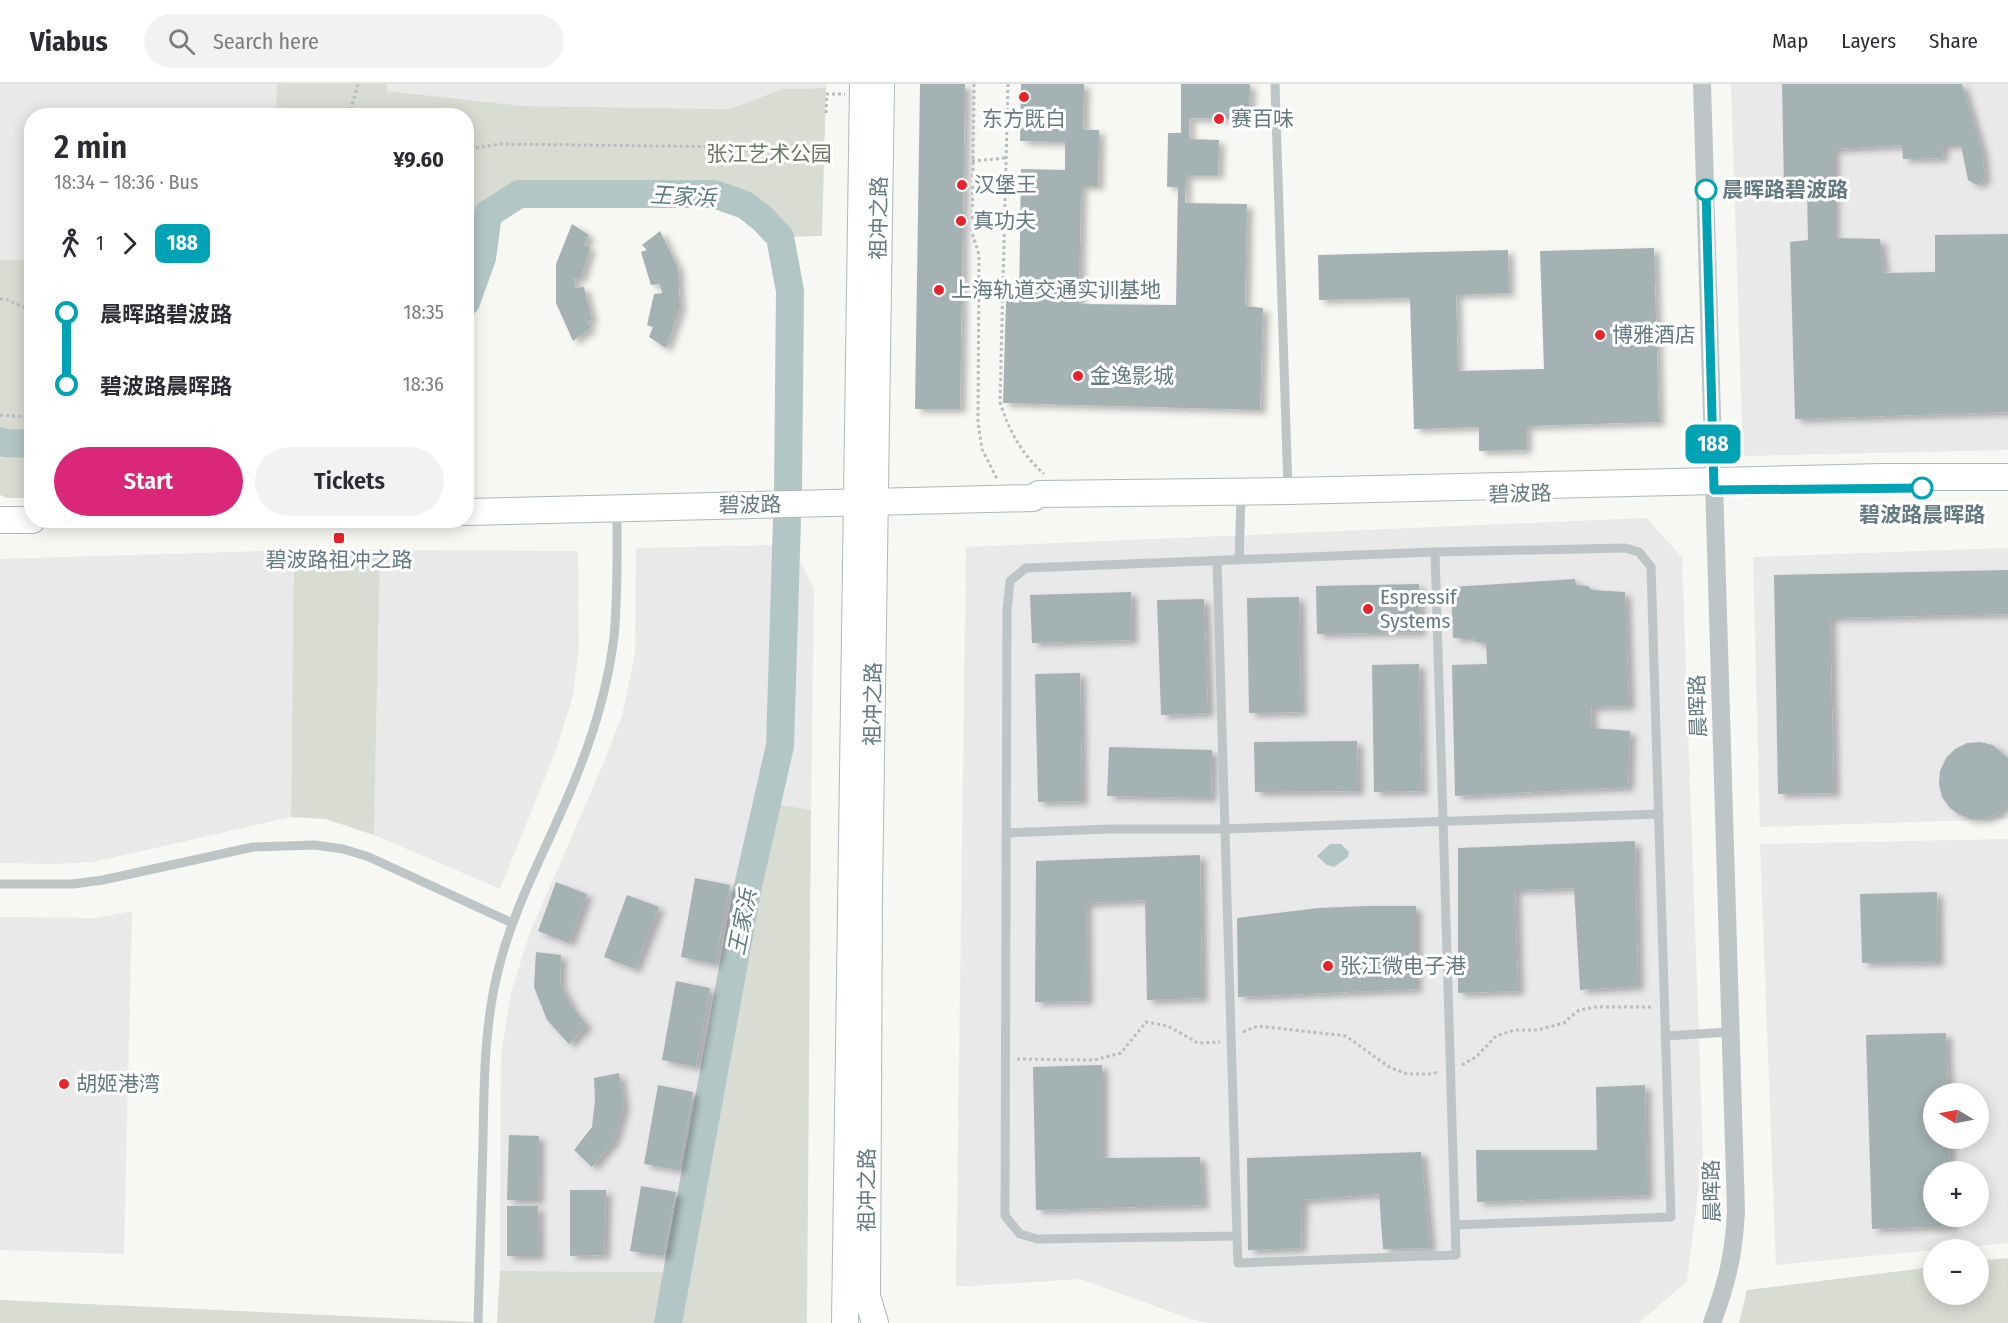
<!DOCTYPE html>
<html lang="en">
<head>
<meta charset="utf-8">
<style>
  body { margin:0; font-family:"Fira Sans Condensed","Noto Sans SC",sans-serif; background:#f2f2f3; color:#2b2b33; height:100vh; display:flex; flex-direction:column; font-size:22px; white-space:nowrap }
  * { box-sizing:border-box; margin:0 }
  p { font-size:20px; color:#7c7c81 }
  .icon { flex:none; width:33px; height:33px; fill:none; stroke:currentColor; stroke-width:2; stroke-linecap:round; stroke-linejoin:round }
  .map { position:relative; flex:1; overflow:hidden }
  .side { position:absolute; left:24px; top:24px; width:450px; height:420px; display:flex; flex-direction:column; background:#fff; border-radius:24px; box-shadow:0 3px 15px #0003 }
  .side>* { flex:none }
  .badge { padding:0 12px; border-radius:9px; font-size:21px; line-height:39px }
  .needle { width:39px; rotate:280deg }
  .controls { position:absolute; left:1923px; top:999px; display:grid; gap:12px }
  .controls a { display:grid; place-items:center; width:66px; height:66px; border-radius:50%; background:#fff; box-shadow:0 3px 15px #0003; font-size:30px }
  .map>.badge { position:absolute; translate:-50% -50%; box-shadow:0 0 0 3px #fff }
  .legs { display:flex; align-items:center; gap:9px; height:66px; padding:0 30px; font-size:20px }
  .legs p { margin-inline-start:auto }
  .summary { display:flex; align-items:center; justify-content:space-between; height:102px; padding:0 30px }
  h1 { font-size:33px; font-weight:600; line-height:45px }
  .primary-button { display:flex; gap:12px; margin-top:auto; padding:12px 30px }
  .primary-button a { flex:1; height:69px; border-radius:36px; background:#db2777; color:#fff; font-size:24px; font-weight:600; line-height:69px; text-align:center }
  .primary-button a+a { background:#f2f2f3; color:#2b2b33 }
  ul { padding:0 30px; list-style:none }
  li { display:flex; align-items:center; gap:21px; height:72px; font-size:22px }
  li i { display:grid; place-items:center; width:9px; height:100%; margin:0 8px; background:currentColor }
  li i::after { content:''; width:15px; height:15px; margin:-8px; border:4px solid; border-radius:50%; background:#fff }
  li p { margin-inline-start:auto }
  li:first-child i { background:linear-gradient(#0000 50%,currentColor 0) }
  li:last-child i { background:linear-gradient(currentColor 50%,#0000 0) }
  header { display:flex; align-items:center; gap:36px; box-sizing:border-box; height:84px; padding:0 30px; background:#fff; border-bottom:2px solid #e1e1e2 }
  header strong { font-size:28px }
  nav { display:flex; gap:33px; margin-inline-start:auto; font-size:21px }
  .search { width:420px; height:54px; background:#f2f2f3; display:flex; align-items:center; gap:15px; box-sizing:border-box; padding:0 21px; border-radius:33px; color:#7c7c81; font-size:22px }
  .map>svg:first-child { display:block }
  .built { fill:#e8e9e8; fill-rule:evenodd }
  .green { fill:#d9dcd3 }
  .water { fill:#b3c6c6 }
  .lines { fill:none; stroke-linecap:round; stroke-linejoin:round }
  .river { stroke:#b3c6c6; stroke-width:28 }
  .building { fill:#a5b2b4; filter:url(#shadow) }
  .secondary-casing { stroke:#aeb8ba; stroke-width:28 }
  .path { stroke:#b8bebf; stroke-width:3; stroke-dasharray:3 3; stroke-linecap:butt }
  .lane { stroke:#bec5c7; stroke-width:9 }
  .street { stroke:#bec5c7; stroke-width:18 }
  .secondary { stroke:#fff; stroke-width:26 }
  .line-1-casing { stroke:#fff; stroke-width:14 }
  .line-1 { stroke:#00a3b4; stroke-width:9 }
  .poi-dot { fill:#e8242a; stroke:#fff; stroke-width:2 }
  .stop-1-dot { fill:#fff; stroke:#00a3b4; stroke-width:3 }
  .labels { text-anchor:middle; stroke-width:6; stroke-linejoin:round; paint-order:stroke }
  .poi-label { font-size:21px; fill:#627a80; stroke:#fff; text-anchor:start }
  .park-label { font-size:21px; fill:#6b7861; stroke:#fff }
  .stop-label { font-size:21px; font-weight:bold; fill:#627a80; stroke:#fff; text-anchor:start }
  .street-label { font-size:21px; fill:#627a80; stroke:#fff }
  .water-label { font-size:22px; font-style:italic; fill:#5c7b7b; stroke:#fff }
</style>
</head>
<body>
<header>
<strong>Viabus</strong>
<div class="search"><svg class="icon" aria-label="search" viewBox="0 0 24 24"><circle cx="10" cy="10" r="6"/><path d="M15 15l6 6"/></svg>Search here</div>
<nav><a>Map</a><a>Layers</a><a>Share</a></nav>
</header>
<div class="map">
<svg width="2008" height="1239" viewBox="0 0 2008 1239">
  <defs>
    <filter id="shadow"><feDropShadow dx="6" dy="4" stdDeviation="3" flood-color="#0004"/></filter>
  </defs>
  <rect width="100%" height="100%" fill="#f7f7f4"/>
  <!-- built -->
  <g class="built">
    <polygon points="0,0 277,0 276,31 32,32 31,176 0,176"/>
    <polygon points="387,0 826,0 826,4 782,5 730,25 523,22 387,7"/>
    <polygon points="1731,0 2008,0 2008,366 1743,372"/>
    <polygon points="1646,434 1682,473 1703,1071 1687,1197 1639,1239 1207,1239 1188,1234 1080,1195 956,1203 966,463"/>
    <polygon points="772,461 799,474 814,505 811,726 756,718 667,1188 500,1187 501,972 511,908 531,846 599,690 622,632 635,570 636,464"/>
    <polygon points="2008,464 2008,735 1760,743 1753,473"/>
    <polygon points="294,466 291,733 93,778 54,780 0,779 0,475"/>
    <polygon points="380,466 578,467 579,562 573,611 558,661 500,805 374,751"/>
    <path d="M2008 755V1159L1776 1181 1760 760ZM1934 1010H1978V1054H1934ZM1934 1088H1978V1132H1934Z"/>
    <polygon points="132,827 124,1170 0,1166 0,833 95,834"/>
  </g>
  <!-- green -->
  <g class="green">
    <polygon points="277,0 387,0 387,7 523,22 730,25 782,5 826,4 822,152 780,153 763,135 745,121 714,110 519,110 488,130 482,174 467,218 466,32 276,31"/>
    <polygon points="0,176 31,176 31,414 8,414 0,411"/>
    <polygon points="294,466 380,466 374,751 326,735 291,733"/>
    <polygon points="757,717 811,726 807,1239 0,1239 0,1216 497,1239 500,1187 667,1188"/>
    <polygon points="2008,1174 2008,1239 1739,1239 1747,1206 1933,1183 1934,1210 1978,1210 1979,1177"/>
  </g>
  <!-- water -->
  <polygon class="water" points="1330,760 1341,760 1349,768 1348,773 1334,783 1327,781 1317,772"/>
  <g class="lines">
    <!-- river -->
    <g class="river">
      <polyline points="466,218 482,174 488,130 519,110 714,110 745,121 763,135 780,153 790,207 788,406"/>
      <polyline points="0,357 5,359 32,360"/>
      <polyline points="668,1239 748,802 780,662 787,435"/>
    </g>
  </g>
  <!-- building -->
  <g class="building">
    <polygon points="920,0 965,0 960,325 915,325"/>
    <polygon points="1021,0 1084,0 1083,46 1099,46 1098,102 1081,102 1079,220 1176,221 1178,103 1167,103 1168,49 1181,49 1181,0 1250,0 1249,35 1189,34 1189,55 1219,56 1218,91 1186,91 1185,119 1247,120 1245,222 1263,224 1260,326 1003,319 1006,217 1019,219 1021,85 1065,86 1065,58 1020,57"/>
    <polygon points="1782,0 1962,0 1982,66 1985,95 1977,101 1968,96 1961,61 1943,61 1942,74 1903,75 1902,61 1834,65 1834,154 1880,155 1884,189 1935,188 1935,151 2008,150 2008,328 1795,335 1790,158 1808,156 1807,106 1784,104"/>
    <polygon points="572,140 589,151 584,161 590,163 581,194 574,194 575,204 584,203 592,236 586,238 591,243 573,257 556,219 556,180"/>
    <polygon points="660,147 678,184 680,223 666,264 649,253 653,243 647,241 654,210 662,209 660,200 651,201 641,168 647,166 642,161"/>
    <polygon points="1654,164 1659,338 1526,342 1526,366 1479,367 1479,343 1414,345 1410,214 1319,216 1318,171 1508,166 1509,209 1456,211 1458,287 1544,285 1540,167"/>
    <polygon points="2008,486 2008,530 1830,534 1834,709 1778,710 1774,491"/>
    <polygon points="1575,495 1576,501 1588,502 1592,506 1625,508 1629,622 1591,623 1592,644 1630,647 1628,703 1455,712 1452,581 1487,580 1486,559 1475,558 1474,554 1453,554 1451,503"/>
    <polygon points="1419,500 1420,548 1317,550 1316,502"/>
    <polygon points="1131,508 1132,556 1032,559 1030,511"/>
    <polygon points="1299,513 1301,628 1249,629 1247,514"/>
    <polygon points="1204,515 1208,629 1161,631 1157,516"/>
    <polygon points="1419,580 1422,707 1374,708 1372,581"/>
    <polygon points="1080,589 1082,717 1038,718 1035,590"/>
    <polygon points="1357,657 1358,707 1255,708 1254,658"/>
    <polygon points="1980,658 1993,661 2008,674 2008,719 1995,731 1983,735 1971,735 1960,731 1950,724 1942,713 1939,700 1940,687 1946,674 1955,665 1967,659"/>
    <polygon points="1109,663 1212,666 1211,714 1107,712"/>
    <polygon points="1635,757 1638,902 1580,906 1574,804 1515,806 1518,907 1458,909 1458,764"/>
    <polygon points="1200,771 1202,914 1147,916 1145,816 1086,819 1087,917 1035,918 1036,777"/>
    <polygon points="695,794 730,801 715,880 681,873"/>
    <polygon points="556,798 587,810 569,859 538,847"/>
    <polygon points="1937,808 1938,878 1862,879 1860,810"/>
    <polygon points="627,811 659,823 635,885 604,873"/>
    <polygon points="1367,822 1416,822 1416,905 1238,913 1237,834 1318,824"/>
    <polygon points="536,868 561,871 560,900 573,924 587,941 569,960 547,936 534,903"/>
    <polygon points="676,897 710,904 696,983 662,976"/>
    <polygon points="1946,949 1948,1010 1934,1010 1934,1054 1949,1054 1950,1088 1934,1088 1934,1132 1951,1132 1952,1142 1872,1145 1866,951"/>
    <polygon points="1102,981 1102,1074 1200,1073 1203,1121 1036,1126 1033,983"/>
    <polygon points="619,989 624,1022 614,1056 592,1083 574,1066 592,1043 595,1016 594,994"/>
    <polygon points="658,1001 693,1008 679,1086 644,1080"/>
    <polygon points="1645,1001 1647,1111 1477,1118 1476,1066 1597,1066 1596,1003"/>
    <polygon points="509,1051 539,1052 538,1116 507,1116"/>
    <polygon points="1421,1068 1430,1164 1383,1165 1379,1110 1302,1116 1301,1164 1248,1166 1247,1074"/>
    <polygon points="641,1102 676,1108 664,1172 630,1167"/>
    <polygon points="570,1106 606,1106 604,1171 570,1172"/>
    <polygon points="507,1122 538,1122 539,1172 507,1172"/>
  </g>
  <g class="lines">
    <!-- secondary casing -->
    <g class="secondary-casing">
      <g id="secondary">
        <polyline points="466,428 1033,414 1039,410 1288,407 1882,393 2008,393"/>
        <polyline points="0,436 32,436"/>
        <polyline points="845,1239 863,0"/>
        <polyline points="875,1239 867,1212 869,810 881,0"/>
      </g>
    </g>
    <!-- path -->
    <g class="path">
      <polyline points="974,0 972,148 979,171 978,339 982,365 997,395"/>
      <path d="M1008 0 1000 318C1009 347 1021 369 1044 390"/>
      <polyline points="826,29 827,10 845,10"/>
      <polyline points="349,32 358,0"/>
      <polyline points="466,70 474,64 501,60 742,63"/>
      <polyline points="972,77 1006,74"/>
      <polyline points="0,215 6,215 32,227"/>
      <polyline points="0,331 32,333"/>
      <polyline points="1243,948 1258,942 1346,952 1389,983 1407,990 1431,990 1438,988"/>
      <polyline points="1017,975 1094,976 1121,969 1146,938 1168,942 1198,959 1220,958"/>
      <polyline points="1462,981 1476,973 1496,952 1515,946 1537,946 1564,939 1579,926 1595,923 1654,923"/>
    </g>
    <!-- lane -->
    <g class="lane">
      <polyline points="1275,0 1288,406"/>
      <polyline points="1239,476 1241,415"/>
      <polyline points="1217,477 1237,1152 1037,1155 1020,1150 1005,1132 1007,526 1010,497 1026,484 1435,468 1625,464 1639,468 1651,483 1671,1133 1455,1141"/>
      <polyline points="1006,749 1110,745 1225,745 1659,730"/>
      <polyline points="0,800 73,800 103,796 253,763 315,761 343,765 369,773 512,839"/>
      <polyline points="1665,952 1730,948"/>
      <polyline points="1237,1152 1238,1179 1456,1171 1435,468"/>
      <path d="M478 1239C480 1179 481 1118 483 1058 484 1002 484 945 497 891 513 821 550 759 576 693 594 649 608 601 614 553 618 511 617 469 617 427"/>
    </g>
    <!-- street -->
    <path class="street" d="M1702 0 1736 1127C1734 1170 1727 1199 1712 1239"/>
    <!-- secondary -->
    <use href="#secondary" class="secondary"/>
  </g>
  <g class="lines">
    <!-- line-1 casing -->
    <g class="line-1-casing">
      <polyline id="line-1" points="1706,106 1714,406 1922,404"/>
    </g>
    <!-- line-1 -->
    <use href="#line-1" class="line-1"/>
  </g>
  <!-- markers -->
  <g class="poi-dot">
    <circle cx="1024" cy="13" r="6"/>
    <circle cx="1219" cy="35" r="6"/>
    <circle cx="962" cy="101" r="6"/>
    <circle cx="961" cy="137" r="6"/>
    <circle cx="939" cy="206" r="6"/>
    <circle cx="1600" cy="251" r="6"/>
    <circle cx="1078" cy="292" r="6"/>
    <rect x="333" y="448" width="12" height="12" rx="3"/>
    <circle cx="1368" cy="525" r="6"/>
    <circle cx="1328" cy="882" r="6"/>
    <circle cx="64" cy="1000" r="6"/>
  </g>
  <g class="stop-1-dot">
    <circle cx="1706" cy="106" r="10"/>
    <circle cx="1922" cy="404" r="10"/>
  </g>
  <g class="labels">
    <!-- poi labels -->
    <g class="poi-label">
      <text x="1024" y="42" text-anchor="middle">东方既白</text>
      <text x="1231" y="42">赛百味</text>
      <text x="974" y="108">汉堡王</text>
      <text x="973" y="144">真功夫</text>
      <text x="951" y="213">上海轨道交通实训基地</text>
      <text x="1612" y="258">博雅酒店</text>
      <text x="1090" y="299">金逸影城</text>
      <text x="339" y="483" text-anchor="middle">碧波路祖冲之路</text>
      <text x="1380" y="520">Espressif<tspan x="1380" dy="24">Systems</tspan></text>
      <text x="1340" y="889">张江微电子港</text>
      <text x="76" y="1007">胡姬港湾</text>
    </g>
    <!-- park labels -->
    <g class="park-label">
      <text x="769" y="77">张江艺术公园</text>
    </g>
    <!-- stop labels -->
    <g class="stop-label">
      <text x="1722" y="113">晨晖路碧波路</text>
      <text x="1922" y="438" text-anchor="middle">碧波路晨晖路</text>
    </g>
    <!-- street labels -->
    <g class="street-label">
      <text transform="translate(879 134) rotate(-89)" y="7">祖冲之路</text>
      <text transform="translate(1520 410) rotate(-2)" y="7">碧波路</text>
      <text transform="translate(750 421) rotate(-1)" y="7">碧波路</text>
      <text transform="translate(873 620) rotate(-89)" y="7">祖冲之路</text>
      <text transform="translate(1698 622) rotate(-92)" y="7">晨晖路</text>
      <text transform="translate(867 1106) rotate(-90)" y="7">祖冲之路</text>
      <text transform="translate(1712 1107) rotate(-91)" y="7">晨晖路</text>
    </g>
    <!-- water labels -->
    <g class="water-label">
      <text transform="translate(683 112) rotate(3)" y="8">王家浜</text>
      <text transform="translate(742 838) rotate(-79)" y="8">王家浜</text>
    </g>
  </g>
</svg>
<div class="controls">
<a><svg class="needle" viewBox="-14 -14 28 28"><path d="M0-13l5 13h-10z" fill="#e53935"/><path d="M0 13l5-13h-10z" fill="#7c7c81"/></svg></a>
<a>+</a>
<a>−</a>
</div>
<b class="badge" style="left:1713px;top:360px;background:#00a3b4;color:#fff">188</b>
<section class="side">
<div class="summary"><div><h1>2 min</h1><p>18:34 – 18:36 · Bus</p></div><b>¥9.60</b></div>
<div class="legs"><svg class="icon" aria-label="walk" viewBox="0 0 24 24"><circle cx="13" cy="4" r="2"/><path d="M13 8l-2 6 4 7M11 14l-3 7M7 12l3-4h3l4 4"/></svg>1<svg class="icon" aria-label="forward" viewBox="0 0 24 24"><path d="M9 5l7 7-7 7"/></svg><b class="badge" style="background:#00a3b4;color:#fff">188</b></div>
<ul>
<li><i style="color:#00a3b4"></i><b>晨晖路碧波路</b><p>18:35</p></li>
<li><i style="color:#00a3b4"></i><b>碧波路晨晖路</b><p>18:36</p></li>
</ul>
<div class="primary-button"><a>Start</a><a>Tickets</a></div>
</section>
</div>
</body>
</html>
